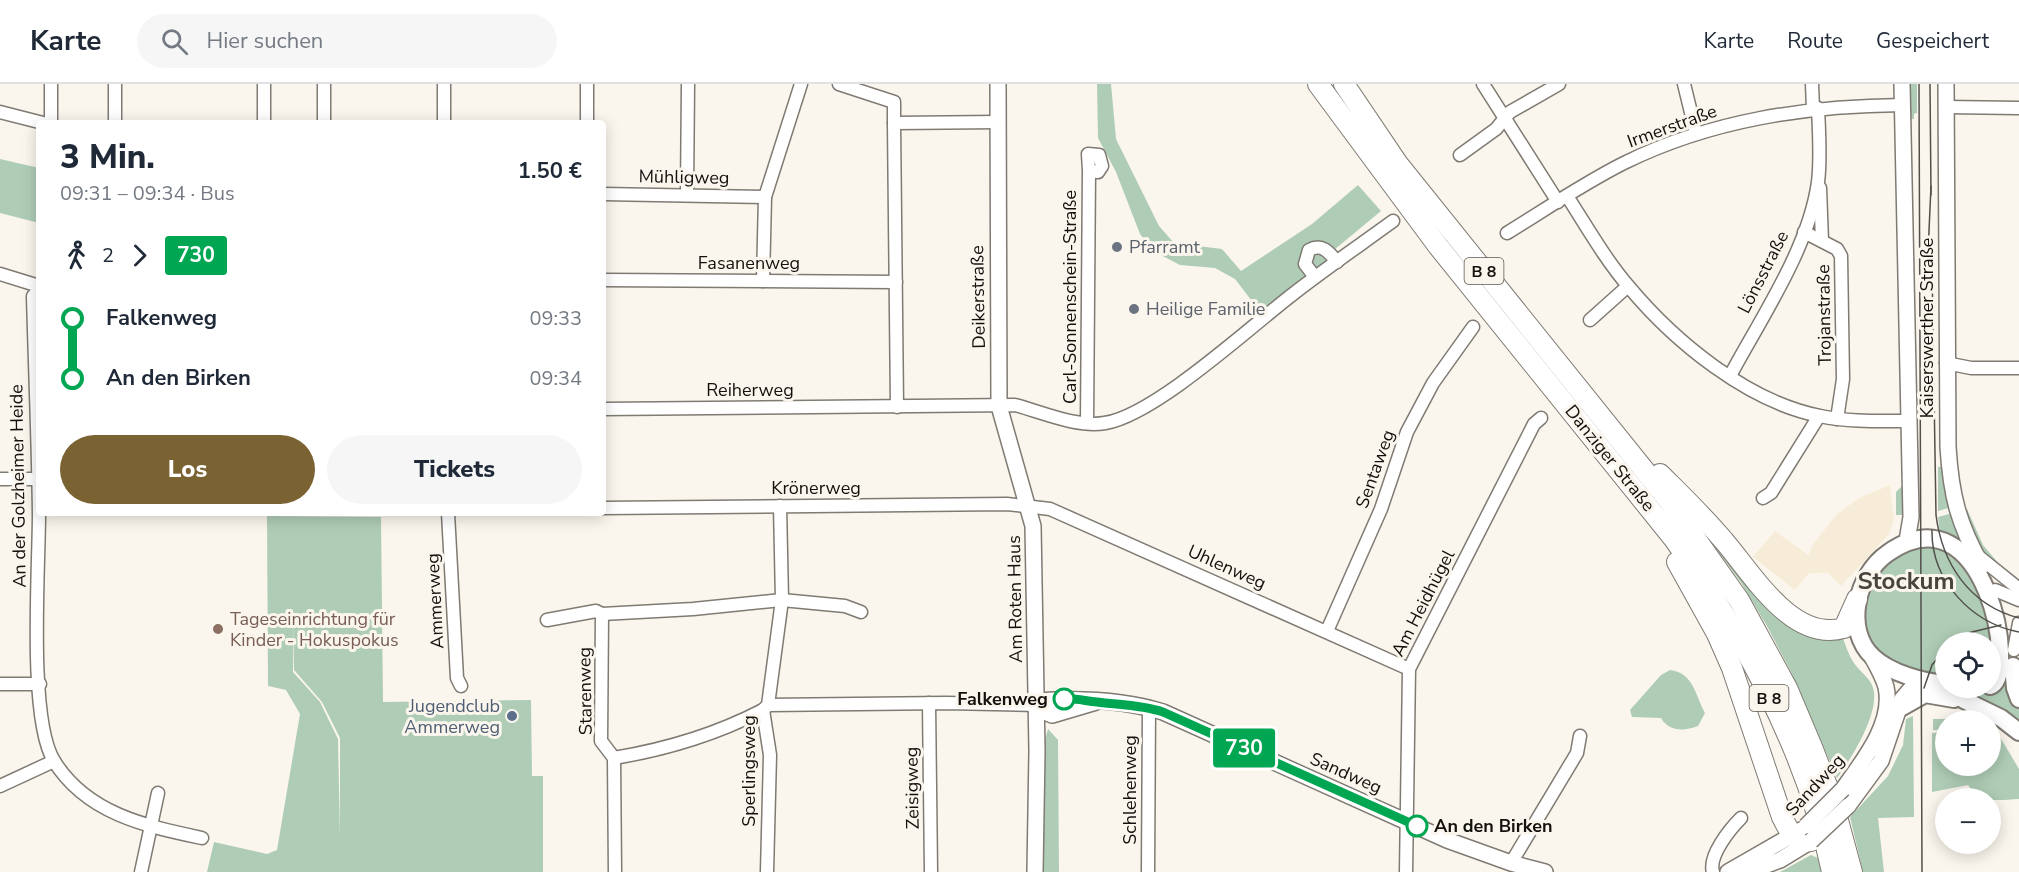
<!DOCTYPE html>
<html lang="de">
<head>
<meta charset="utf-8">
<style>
  body { margin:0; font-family:"Nunito Sans",sans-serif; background:#f6f6f7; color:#1f2937; height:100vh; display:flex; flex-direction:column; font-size:22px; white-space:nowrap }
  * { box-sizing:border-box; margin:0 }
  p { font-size:20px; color:#747a83 }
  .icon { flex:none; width:33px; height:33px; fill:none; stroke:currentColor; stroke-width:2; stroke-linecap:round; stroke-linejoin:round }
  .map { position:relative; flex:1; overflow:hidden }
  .details { position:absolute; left:36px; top:36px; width:570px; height:396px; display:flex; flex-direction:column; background:#fff; border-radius:6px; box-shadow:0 3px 15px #0003 }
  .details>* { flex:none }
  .badge { padding:0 12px; border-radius:4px; font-size:21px; line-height:39px }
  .controls { position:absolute; left:1935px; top:548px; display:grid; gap:12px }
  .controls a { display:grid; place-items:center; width:66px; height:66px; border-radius:50%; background:#fff; box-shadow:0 3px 15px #0003; font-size:30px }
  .map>.badge { position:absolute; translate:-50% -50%; box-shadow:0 0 0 3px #fff }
  .legs { display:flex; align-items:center; gap:9px; height:66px; padding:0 24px; font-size:20px }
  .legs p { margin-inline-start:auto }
  .summary { display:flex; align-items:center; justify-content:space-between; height:102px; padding:0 24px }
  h1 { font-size:33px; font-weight:800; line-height:45px }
  .cta { display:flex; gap:12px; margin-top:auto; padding:12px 24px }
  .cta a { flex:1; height:69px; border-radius:36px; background:#7a6232; color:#fff; font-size:24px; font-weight:800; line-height:69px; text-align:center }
  .cta a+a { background:#f6f6f7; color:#1f2937 }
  ul { padding:0 24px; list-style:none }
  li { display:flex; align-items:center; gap:21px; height:60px; font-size:22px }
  li i { display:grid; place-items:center; width:9px; height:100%; margin:0 8px; background:currentColor }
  li i::after { content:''; width:15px; height:15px; margin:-8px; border:4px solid; border-radius:50%; background:#fff }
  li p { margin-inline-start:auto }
  li:first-child i { background:linear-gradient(#0000 50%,currentColor 0) }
  li:last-child i { background:linear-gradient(currentColor 50%,#0000 0) }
  header { display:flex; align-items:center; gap:36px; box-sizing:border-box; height:84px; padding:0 30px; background:#fff; border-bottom:2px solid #e0e1e3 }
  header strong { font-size:28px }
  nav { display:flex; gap:33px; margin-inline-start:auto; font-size:21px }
  .search { width:420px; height:54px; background:#f6f6f7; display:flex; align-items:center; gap:15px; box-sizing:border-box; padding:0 21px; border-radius:33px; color:#747a83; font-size:22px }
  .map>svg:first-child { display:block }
  .commercial { fill:#f7ecd7 }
  .green { fill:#afcdb6; fill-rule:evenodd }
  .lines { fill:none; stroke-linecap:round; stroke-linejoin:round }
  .minor-casing { stroke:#7f7a72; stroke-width:15 }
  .tertiary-casing { stroke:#7f7a72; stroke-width:18 }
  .secondary-casing { stroke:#7f7a72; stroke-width:20 }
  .trunk-casing { stroke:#7f7a72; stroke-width:22 }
  .minor { stroke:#fff; stroke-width:12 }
  .tertiary { stroke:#fff; stroke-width:15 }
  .secondary { stroke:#fff; stroke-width:16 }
  .trunk { stroke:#fff; stroke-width:20 }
  .tram { stroke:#53504b; stroke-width:1.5 }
  .tertiary-bridge-casing { stroke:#7f7a72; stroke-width:18; stroke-linecap:butt }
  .tertiary-bridge { stroke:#fff; stroke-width:15 }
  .line-1-casing { stroke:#fff; stroke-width:14 }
  .line-1 { stroke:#00a651; stroke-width:9 }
  .worship-dot { fill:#6b7280; stroke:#fbf6ed; stroke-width:2 }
  .education-dot { fill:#8d6e63; stroke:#fbf6ed; stroke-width:2 }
  .stop-1-dot { fill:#fff; stroke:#00a651; stroke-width:3 }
  .service-dot { fill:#5c6f8a; stroke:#fbf6ed; stroke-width:2 }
  .labels { text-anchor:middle; stroke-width:6; stroke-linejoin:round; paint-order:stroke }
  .shield { fill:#fbf6ed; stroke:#595651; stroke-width:1.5 }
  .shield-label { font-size:16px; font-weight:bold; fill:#13110e }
  .street-label { font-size:18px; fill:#13110e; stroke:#fbf6ed }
  .worship-label { font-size:18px; fill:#5b616d; stroke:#fbf6ed; text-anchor:start }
  .education-label { font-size:18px; fill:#785e54; stroke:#fbf6ed; text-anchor:start }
  .stop-label { font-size:18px; font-weight:bold; fill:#13110e; stroke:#fbf6ed; text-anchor:end }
  .service-label { font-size:18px; fill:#4e5e75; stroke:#fbf6ed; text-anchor:end }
  .district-label { font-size:24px; font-weight:bold; fill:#49453e; stroke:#fbf6ed }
</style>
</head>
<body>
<header>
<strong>Karte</strong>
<div class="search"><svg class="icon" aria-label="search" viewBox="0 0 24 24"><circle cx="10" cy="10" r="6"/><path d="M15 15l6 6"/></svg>Hier suchen</div>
<nav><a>Karte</a><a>Route</a><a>Gespeichert</a></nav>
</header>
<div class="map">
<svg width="2019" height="788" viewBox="0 0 2019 788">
  <rect width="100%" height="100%" fill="#fbf6ed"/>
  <!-- commercial -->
  <polygon class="commercial" points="1890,401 1894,436 1889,450 1841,502 1828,489 1809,489 1795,506 1753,473 1775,447 1808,471 1814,459 1837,430 1859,414"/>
  <!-- green -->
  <g class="green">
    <polygon points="1097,0 1111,0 1116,55 1159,142 1174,159 1222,165 1241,187 1312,140 1358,101 1381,127 1334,166 1336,170 1261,229 1235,195 1215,184 1180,181 1155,168 1140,150 1116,88 1098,54"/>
    <polygon points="1911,0 1917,0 1917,29 1914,30 1914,35 1911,35"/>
    <polygon points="0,75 39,84 39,139 0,129"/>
    <polygon points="1945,382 1952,423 1938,427 1938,383"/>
    <polygon points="1906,398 1908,431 1896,431 1896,408"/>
    <polygon points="1967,425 1983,461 2005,487 2008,496 1978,463 1963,427"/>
    <polygon points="1953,429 1965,459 1959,461 1940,452 1938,433"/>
    <path d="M267 432 381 433 383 618 531 616 532 692H543V788H207L214 758 267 770 277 766 300 630 286 606 268 602ZM293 538 294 586 322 618 340 654V753L338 655 320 618 293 588Z"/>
    <path d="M1704 449 1767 514 1841 549C1845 559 1848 570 1854 579 1859 587 1868 592 1872 601 1883 625 1851 675 1837 694L1791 588 1768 544 1742 500Z"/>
    <path d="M1945 457C1973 493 2013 527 2009 576L1991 600 1990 558H1946L1945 597 1918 592 1873 566 1860 534 1863 511 1895 468Z"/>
    <path d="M1670 586C1694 589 1695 611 1705 629L1698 642C1684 647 1669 648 1661 634L1632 633 1630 626 1661 591Z"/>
    <polygon points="2006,600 2019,621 2019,642 1956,603 1987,605"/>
    <polygon points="1913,632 1914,733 1878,734 1884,788 1863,788 1850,733 1888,692 1903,661 1906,635"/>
    <polygon points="1933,635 1958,635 1946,636 1945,646 1933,646"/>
    <path d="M1991 642 2003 658 2019 685V715C1998 716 1981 720 1968 701L1932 708V649L1945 648 1946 681H1990Z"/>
    <polygon points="1048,645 1058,656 1059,788 1043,788 1040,674"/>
    <polygon points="1811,771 1818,774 1821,788 1780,788"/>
  </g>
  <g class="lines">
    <!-- minor casing -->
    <g class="minor-casing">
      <g id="minor">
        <polyline points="51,0 51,39"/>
        <polyline points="115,0 115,39"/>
        <polyline points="264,0 264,39"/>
        <polyline points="324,0 324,39"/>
        <polyline points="444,0 444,39"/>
        <polyline points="587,0 587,39"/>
        <polyline points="839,0 894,18 894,39 999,38"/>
        <polyline points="1483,0 1558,118"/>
        <polyline points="1684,0 1696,49"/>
        <polyline points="1812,0 1813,25"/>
        <polyline points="1946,23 2019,24"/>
        <polyline points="0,28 43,39"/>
        <polyline points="894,39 897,323"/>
        <polyline points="1460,71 1496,45 1510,28 1559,0"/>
        <polyline points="1820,104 1822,157"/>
        <polyline points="687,109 688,0"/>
        <polyline points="603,110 765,113"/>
        <path d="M1567 112C1587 143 1605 175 1629 203 1675 258 1748 318 1820 332 1848 338 1879 337 1907 337"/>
        <polyline points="1804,148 1837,165 1841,172 1843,295 1837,335"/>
        <path d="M1507 149C1546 125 1584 99 1624 79 1711 36 1806 22 1902 21"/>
        <polyline points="0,190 39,202"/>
        <path d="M1315 193 1305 180 1309 166C1322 159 1329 168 1337 178"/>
        <polyline points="603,196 896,198"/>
        <polyline points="763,197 765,113 801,0"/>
        <path d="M39 206 33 212C35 285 38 357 39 430 39 485 28 635 54 677 87 730 146 742 202 754"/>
        <polyline points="1590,236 1628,202"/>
        <polyline points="1946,279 1971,284 2019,284"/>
        <path d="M1730 292C1761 234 1809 164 1818 98 1821 75 1819 48 1818 24"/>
        <path d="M603 325 1015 321C1042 328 1077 344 1105 339 1155 331 1250 243 1293 210 1325 185 1360 161 1393 137"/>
        <polyline points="1087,339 1089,87 1098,88 1102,82 1099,71 1088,70 1089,87"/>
        <polyline points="0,395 38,395"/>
        <polyline points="1763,414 1771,409 1819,332"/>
        <polyline points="603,424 1007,420 1050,425 1409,585"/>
        <polyline points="448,429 457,594 461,602"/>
        <polyline points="1978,472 2019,505"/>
        <polyline points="1995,506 2019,516"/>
        <polyline points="602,530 601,657 614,674 615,788"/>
        <polyline points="547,536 596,527 602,530 693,525 782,516 845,522 861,528"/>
        <polyline points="1327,547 1381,425 1407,348 1433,299 1473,243"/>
        <polyline points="2014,566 2019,539"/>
        <polyline points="0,600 40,600"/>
        <polyline points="929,619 931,788"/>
        <polyline points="768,621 946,619 1036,621"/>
        <polyline points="763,626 770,671 767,788"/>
        <path d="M614 674C668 665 715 651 763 626L768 621 782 516 780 422"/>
        <polyline points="0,702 54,677"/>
        <polyline points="1511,779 1577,669 1580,652"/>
        <polyline points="141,788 158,709"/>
        <polyline points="1148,788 1149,623"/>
        <polyline points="1406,788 1409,585 1534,340 1541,334"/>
        <path d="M1713 788C1708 772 1730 745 1741 734"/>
      </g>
    </g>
    <!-- tertiary casing -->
    <g class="tertiary-casing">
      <g id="tertiary">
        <polyline points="998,0 999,322 1033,442 1037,667 1035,788"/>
        <polyline points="1902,0 1911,433 1907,457"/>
        <path d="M1946 0 1948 363C1951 411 1958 439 1982 482"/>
        <path d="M1036 617C1079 614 1122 615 1163 628L1447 756 1511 779 1545 788"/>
        <polyline points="1037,625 1052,631 1096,618"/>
        <path d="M1843 705C1863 677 1894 639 1886 603 1883 592 1877 582 1872 573"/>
        <polyline points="1848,722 1881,677 1902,615 1915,600 1930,599"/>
        <polyline points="1728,788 1801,746"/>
        <polyline points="1748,788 1780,776 1811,757"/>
      </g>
    </g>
    <!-- secondary casing -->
    <g class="secondary-casing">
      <g id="secondary">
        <polyline points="2013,582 2015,604 2019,615"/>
        <path d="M1946 600C1923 598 1890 589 1873 573 1843 545 1857 490 1888 469 1986 401 2019 594 1990 602"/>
        <polyline points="1947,603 1964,616 2001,634 2019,648"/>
        <polyline points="1902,623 1925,610 1954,615"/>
      </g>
    </g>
    <!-- trunk casing -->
    <g class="trunk-casing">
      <g id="trunk">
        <path d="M1318 0 1438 162 1674 455C1745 554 1807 667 1832 788"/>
        <polyline points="1344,0 1398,80 1669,417 1739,516 1787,604 1812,663 1832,714 1852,788"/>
        <path d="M1660 390C1682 412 1704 433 1724 457 1752 489 1792 559 1844 544L1857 515"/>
        <path d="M1677 478 1717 550 1732 584 1782 733C1789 746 1793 759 1811 757"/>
      </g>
    </g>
    <!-- minor -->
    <use href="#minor" class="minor"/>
    <!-- tertiary -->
    <use href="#tertiary" class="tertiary"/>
    <!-- secondary -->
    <use href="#secondary" class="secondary"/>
    <!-- trunk -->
    <use href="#trunk" class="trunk"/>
    <!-- tram -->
    <g class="tram">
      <polyline points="1919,0 1922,788"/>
      <polyline points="1930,0 1931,111"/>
      <path d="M1932 183 1936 431C1942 479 1969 521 2019 534"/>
      <polyline points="1927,192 1931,102"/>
      <path d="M1932 446C1931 496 1971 539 2019 548"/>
      <polyline points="1953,558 1968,549 2001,541"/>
      <polyline points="1924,604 1932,581 1946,564"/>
    </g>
    <!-- tertiary-bridge casing -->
    <g class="tertiary-bridge-casing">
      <g id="tertiary-bridge">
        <polyline points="1806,742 1843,705"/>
        <polyline points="1811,757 1848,722"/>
      </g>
    </g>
    <!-- tertiary-bridge -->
    <use href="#tertiary-bridge" class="tertiary-bridge"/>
  </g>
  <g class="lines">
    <!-- line-1 casing -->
    <g class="line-1-casing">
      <path id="line-1" d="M1064 615C1076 614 1085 617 1097 618 1120 621 1141 621 1163 628L1417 742"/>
    </g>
    <!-- line-1 -->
    <use href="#line-1" class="line-1"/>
  </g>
  <!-- markers -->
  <g class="worship-dot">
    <circle cx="1117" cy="163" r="6"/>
    <circle cx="1134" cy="225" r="6"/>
  </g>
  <circle class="education-dot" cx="218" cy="545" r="6"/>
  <g class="stop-1-dot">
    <circle cx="1064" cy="615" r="10"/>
    <circle cx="1417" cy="742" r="10"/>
  </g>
  <circle class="service-dot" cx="512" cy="632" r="6"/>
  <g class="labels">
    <!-- shield labels -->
    <g class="shield">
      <rect x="1464.5" y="174" width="39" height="26" rx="4.5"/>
      <rect x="1749.5" y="601" width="39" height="26" rx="4.5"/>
    </g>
    <g class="shield-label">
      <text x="1484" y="193">B 8</text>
      <text x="1769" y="620">B 8</text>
    </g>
    <!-- street labels -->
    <g class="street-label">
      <text transform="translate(1672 42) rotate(-20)" y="6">Irmerstraße</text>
      <text transform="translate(684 93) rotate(1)" y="6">Mühligweg</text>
      <text x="749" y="185">Fasanenweg</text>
      <text transform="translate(1763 188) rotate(-63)" y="6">Lönsstraße</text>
      <text transform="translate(978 213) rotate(-91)" y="6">Deikerstraße</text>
      <text transform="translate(1070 213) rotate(-90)" y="6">Carl-Sonnenschein-Straße</text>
      <text transform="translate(1824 231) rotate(-91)" y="6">Trojanstraße</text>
      <text transform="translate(1927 244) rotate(-90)" y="6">Kaiserswerther Straße</text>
      <text x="750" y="312">Reiherweg</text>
      <text transform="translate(1610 374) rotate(51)" y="6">Danziger Straße</text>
      <text transform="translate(1375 385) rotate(-70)" y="6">Sentaweg</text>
      <text transform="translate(18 402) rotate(-91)" y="6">An der Golzheimer Heide</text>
      <text x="816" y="410">Krönerweg</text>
      <text transform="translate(1227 483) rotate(24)" y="6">Uhlenweg</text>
      <text transform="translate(1015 515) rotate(-91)" y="6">Am Roten Haus</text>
      <text transform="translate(435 517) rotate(-93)" y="6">Ammerweg</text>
      <text transform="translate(1423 519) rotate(-63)" y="6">Am Heidhügel</text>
      <text transform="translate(585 607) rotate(-91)" y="6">Starenweg</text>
      <text transform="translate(749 687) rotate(-90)" y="6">Sperlingsweg</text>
      <text transform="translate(1346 689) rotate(24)" y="6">Sandweg</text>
      <text transform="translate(1815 701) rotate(-47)" y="6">Sandweg</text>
      <text transform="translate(912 704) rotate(-91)" y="6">Zeisigweg</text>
      <text transform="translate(1130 706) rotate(-90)" y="6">Schlehenweg</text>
    </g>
    <!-- worship labels -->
    <g class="worship-label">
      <text x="1129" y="169">Pfarramt</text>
      <text x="1146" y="231">Heilige Familie</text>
    </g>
    <!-- education labels -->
    <g class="education-label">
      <text x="230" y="541">Tageseinrichtung für<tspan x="230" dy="21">Kinder - Hokuspokus</tspan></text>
    </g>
    <!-- stop labels -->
    <g class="stop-label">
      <text x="1048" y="621">Falkenweg</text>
      <text x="1434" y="748" text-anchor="start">An den Birken</text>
    </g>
    <!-- service labels -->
    <g class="service-label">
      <text x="500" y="628">Jugendclub<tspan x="500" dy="21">Ammerweg</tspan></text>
    </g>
    <!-- district labels -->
    <g class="district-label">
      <text x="1906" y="505">Stockum</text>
    </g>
  </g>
</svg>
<div class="controls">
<a><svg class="icon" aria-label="locate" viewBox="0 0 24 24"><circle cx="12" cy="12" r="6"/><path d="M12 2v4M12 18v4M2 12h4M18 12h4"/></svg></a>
<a>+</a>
<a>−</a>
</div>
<b class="badge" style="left:1244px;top:664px;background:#00a651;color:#fff">730</b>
<section class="details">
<div class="summary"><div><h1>3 Min.</h1><p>09:31 – 09:34 · Bus</p></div><b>1.50 €</b></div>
<div class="legs"><svg class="icon" aria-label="walk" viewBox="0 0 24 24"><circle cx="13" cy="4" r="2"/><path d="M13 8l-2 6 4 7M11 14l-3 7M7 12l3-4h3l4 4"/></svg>2<svg class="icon" aria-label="forward" viewBox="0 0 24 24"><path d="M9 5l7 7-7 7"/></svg><b class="badge" style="background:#00a651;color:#fff">730</b></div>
<ul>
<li><i style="color:#00a651"></i><b>Falkenweg</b><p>09:33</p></li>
<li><i style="color:#00a651"></i><b>An den Birken</b><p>09:34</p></li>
</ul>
<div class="cta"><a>Los</a><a>Tickets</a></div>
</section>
</div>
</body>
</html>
